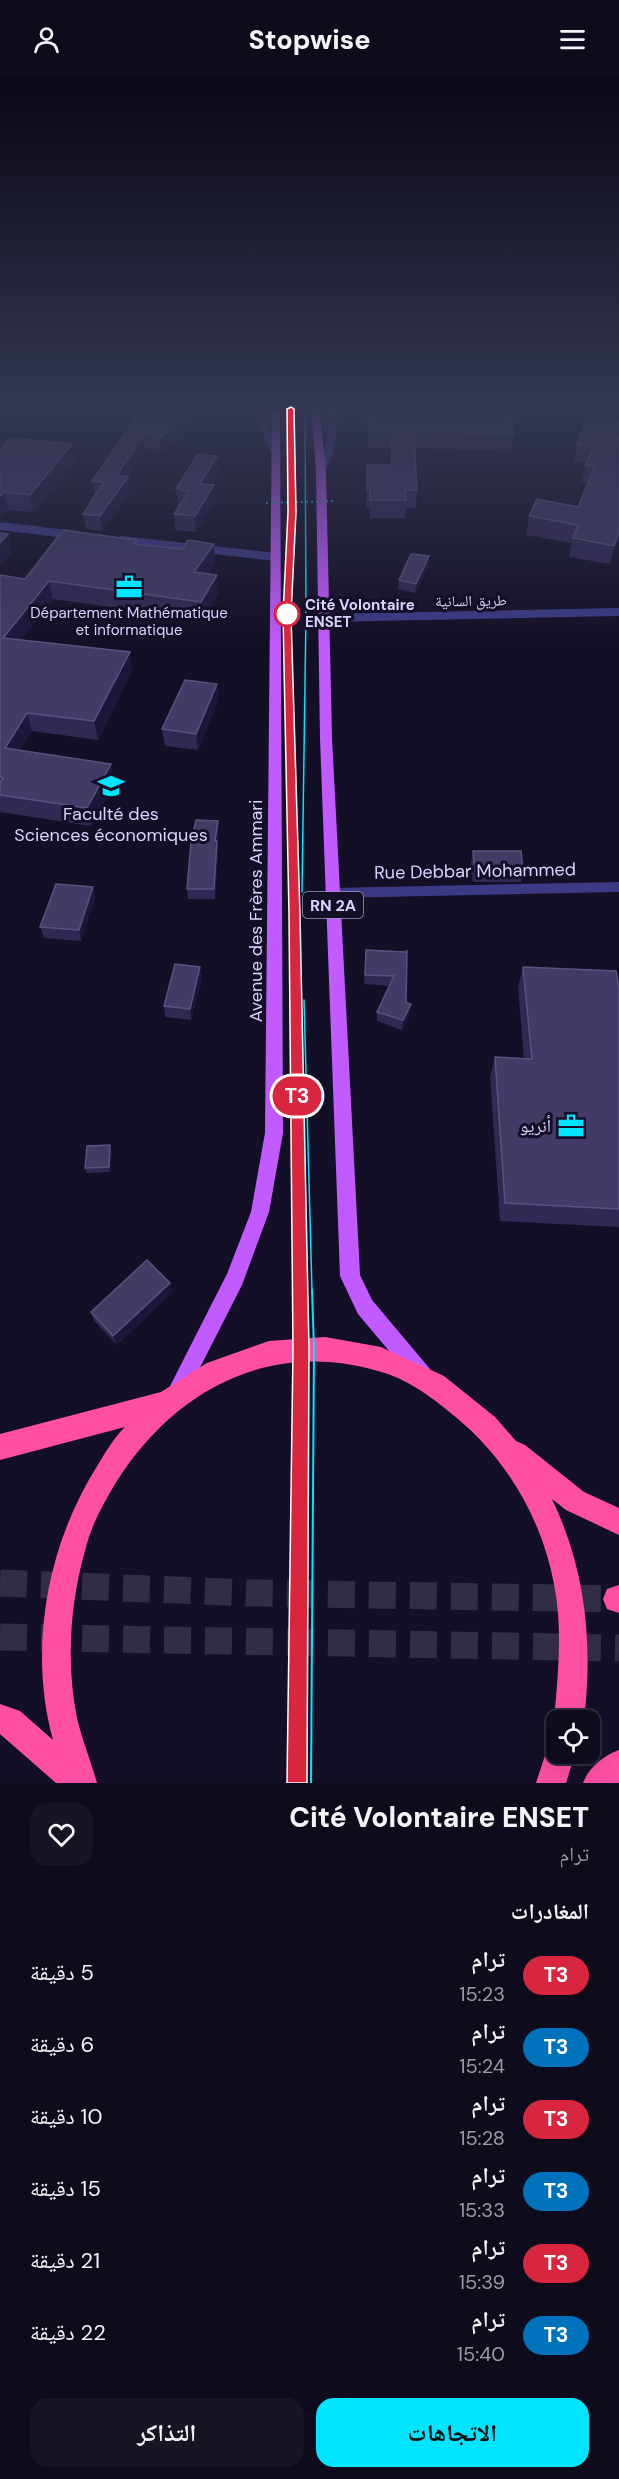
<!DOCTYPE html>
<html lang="ar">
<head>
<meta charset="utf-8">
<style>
  body { margin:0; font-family:"DM Sans","Noto Naskh Arabic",sans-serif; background:#171425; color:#f1f3f6; direction:rtl; height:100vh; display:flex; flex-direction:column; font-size:22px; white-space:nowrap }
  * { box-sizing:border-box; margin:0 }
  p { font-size:20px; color:#9b9ba3 }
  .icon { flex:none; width:33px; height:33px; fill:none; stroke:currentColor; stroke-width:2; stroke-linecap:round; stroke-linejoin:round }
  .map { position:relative; height:1705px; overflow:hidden; direction:ltr }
  .drawer { display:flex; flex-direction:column; background:#0e0b1c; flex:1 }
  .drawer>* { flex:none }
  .badge { padding:0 12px; border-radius:20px; font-size:21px; line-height:39px }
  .buttons { position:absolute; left:546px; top:1632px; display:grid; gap:12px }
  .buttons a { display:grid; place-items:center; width:54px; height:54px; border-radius:12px; background:#0e0b1c; box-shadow:0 6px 24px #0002,0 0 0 2px #2e2b3b; font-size:30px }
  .map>.badge { position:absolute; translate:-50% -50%; box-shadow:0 0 0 3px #fff }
  h2 { padding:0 30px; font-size:22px; line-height:54px }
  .round { display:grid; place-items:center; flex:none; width:63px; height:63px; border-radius:18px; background:#171425 }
  .headline { display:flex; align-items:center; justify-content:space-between; height:102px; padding:0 30px }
  h1 { font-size:28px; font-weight:800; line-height:45px }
  .cta { display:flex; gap:12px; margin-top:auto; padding:12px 30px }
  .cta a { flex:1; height:69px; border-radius:18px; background:#00e5ff; color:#111; font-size:24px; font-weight:800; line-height:69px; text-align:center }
  .cta a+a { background:#171425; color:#f1f3f6 }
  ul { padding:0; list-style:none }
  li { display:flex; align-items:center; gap:18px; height:72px; padding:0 30px }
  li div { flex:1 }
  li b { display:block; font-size:22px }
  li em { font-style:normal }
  li .badge { min-width:66px; font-weight:700; text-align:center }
  header { display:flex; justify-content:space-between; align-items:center; height:78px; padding:0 30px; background:#0e0b1c; font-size:27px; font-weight:800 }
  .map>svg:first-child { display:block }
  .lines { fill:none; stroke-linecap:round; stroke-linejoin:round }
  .highway-tunnel { stroke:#312d47; stroke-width:27; stroke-dasharray:27 14; stroke-linecap:butt }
  .lane { stroke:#3d3a85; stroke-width:8 }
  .street { fill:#3d3a85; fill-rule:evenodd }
  .secondary { fill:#6f6bff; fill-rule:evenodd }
  .primary { fill:#c25bff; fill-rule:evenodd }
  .highway { fill:#ff4fa3; fill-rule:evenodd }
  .tram-far1 { stroke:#00e5ff; stroke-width:1.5 }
  .tram { stroke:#00e5ff; stroke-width:2 }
  .path-bridge { stroke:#2fb8b0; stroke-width:2; stroke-dasharray:2 3; stroke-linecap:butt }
  .wall { fill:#312854 }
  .shaded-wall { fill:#1d163a }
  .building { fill:#433a66; stroke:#5a527e; stroke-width:1.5 }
  .line { fill:#d7263d; stroke:#fff; stroke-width:1.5 }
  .stop-dot { fill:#fff; stroke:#d7263d; stroke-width:3 }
  .labels { text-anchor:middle; stroke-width:6; stroke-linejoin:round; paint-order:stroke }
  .far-street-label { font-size:15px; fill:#d9d4ff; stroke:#130f26 }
  .far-stop-label { font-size:15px; font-weight:bold; fill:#d9d4ff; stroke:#130f26; text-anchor:start }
  .far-poi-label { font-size:15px; fill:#d9d4ff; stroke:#130f26 }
  .shield { fill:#130f26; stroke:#9e99be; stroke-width:1.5 }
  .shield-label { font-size:16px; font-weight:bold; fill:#d9d4ff }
  .poi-label { font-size:18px; fill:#d9d4ff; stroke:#130f26 }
  .street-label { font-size:18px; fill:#d9d4ff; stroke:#130f26 }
</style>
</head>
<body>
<header><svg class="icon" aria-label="menu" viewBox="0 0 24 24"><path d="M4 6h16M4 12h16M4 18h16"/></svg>Stopwise<svg class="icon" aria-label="person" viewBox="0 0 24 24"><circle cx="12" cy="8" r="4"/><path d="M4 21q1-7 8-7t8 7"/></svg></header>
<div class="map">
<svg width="619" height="1705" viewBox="0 0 619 1705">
  <rect width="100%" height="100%" fill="#130f26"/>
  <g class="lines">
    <!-- highway-tunnel -->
    <g class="highway-tunnel">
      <polyline points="0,1505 250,1515 617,1521"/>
      <polyline points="0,1559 619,1570"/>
    </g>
    <!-- lane -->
    <g class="lane">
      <polyline points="0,448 75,457"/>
      <polyline points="122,462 276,479"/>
      <polyline points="324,540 619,534"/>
    </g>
    <!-- street -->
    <g class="street">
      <polygon points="258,331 266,331 265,342 281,376 279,378 271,376 257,342"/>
      <path d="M330 331H338C337 347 336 387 321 395L316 392 327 363Z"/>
      <polygon points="619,804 619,814 332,820 325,815 332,810"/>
    </g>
    <!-- secondary -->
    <polygon class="secondary" points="320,331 511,331 507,334 334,336"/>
    <!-- primary -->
    <g class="primary">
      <polygon points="272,331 280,331 283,1055 269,1134 242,1207 183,1323 176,1326 169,1323 166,1316 227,1196 251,1134 265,1055"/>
      <polygon points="311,331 319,331 326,392 332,660 360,1197 372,1222 430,1291 433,1298 430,1305 423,1308 416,1305 358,1236 340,1198 320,660 316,392"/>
    </g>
    <!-- highway -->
    <g class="highway">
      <path d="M325 1259 381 1269 444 1298 495 1339 516 1363 525 1367 584 1414 619 1430V1457L566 1432 552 1421C586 1492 593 1565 584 1642H556V1648L554 1642C558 1597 563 1551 554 1506 542 1442 508 1383 458 1341 434 1321 409 1301 378 1293 268 1261 173 1313 115 1406 102 1428 91 1448 85 1473 70 1525 66 1586 77 1640 82 1662 91 1683 97 1705H56L0 1656V1626L20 1633 53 1662C28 1572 47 1468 96 1390 105 1375 113 1361 125 1349L0 1382V1356L161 1314 207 1285 269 1263Z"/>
      <polygon points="619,1507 619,1535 607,1531 603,1521 607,1511"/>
      <polygon points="556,1662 556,1676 575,1676 566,1705 536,1705 549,1665"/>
      <path d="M619 1672V1705H583C589 1689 603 1678 619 1672Z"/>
    </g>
    <!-- tram-far1 -->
    <g class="tram-far1">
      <polyline points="291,331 292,434 287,537 300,1213"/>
      <polyline points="302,814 306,537 305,331"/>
      <polyline points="304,922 312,1213"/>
    </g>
    <!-- tram -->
    <g class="tram">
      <polyline points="297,1705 300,1212"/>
      <polyline points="311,1705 314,1271 312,1212"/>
    </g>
    <!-- path-bridge -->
    <polyline class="path-bridge" points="266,425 334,423"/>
  </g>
  <!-- wall -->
  <g class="wall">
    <polygon points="135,331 169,331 188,355 160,374 145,370 128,399 130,414 102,453 86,451 83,436 95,418 92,403 137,340"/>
    <polygon points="369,331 417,331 416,334 454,333 454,331 510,331 514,356 512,373 415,370 417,412 416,430 406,430 405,440 370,440 369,429 366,429 367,387 391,387 391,370 367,369"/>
    <polygon points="619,342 619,462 610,486 569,479 572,465 526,457 529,438 578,429 588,405 582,404 586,385 574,383 577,366"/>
    <polygon points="72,366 75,384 33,434 8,432 0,439 0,372"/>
    <polygon points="218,394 210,406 215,422 196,454 175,452 174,436 179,427 178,427 176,411"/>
    <polygon points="138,466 215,484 207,496 218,515 203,542 53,521 20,562 132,593 98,662 32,653 20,672 115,705 91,748 0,734 0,497 25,501"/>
    <polygon points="429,478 428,488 415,515 398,511 399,502"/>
    <polygon points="217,606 218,623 198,672 165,668 162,651"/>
    <polygon points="219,754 217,764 218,773 215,821 188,821 187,811"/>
    <polygon points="473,773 523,792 521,804 473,804 471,784"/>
    <polygon points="93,809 95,820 81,863 44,860 40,849"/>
    <polygon points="366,872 406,874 406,925 410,935 402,952 377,943 377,934 390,908 364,906"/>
    <polygon points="200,889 202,900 191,942 165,939 164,928"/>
    <polygon points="523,889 619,910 619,1149 500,1143 490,999 495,979 524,981 518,909"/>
    <polygon points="112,1072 110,1094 87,1095 85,1090"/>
    <polygon points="170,1205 172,1214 117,1267 94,1243 91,1234"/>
  </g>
  <!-- shaded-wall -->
  <g class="shaded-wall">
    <polygon points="187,340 188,355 160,374 159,360"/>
    <polygon points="144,356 145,370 122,408 128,399 130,414 102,453 100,438 117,397"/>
    <polygon points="72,366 75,384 33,434 30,417"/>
    <polygon points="217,378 218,394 202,421 200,406"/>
    <polygon points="214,407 215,422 196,454 195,438"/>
    <polygon points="4,414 8,432 0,439 0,418"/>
    <polygon points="619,455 619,462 610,486 614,468"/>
    <polygon points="8,456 12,474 0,489 0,465"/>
    <polygon points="214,466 215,484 196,512 194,494"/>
    <polygon points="429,478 428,488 415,515 416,506"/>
    <polygon points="217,497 218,515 203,542 201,524"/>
    <polygon points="49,503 53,521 8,578 3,560"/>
    <polygon points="130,574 132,593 98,662 94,643"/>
    <polygon points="217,606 218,623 198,672 196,656"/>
    <polygon points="27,635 32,653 10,689 5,670"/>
    <polygon points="111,686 115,705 91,748 87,730"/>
    <polygon points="218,743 219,754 217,764 218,773 215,821 214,811 215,763"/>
    <polygon points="93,809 95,820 81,863 79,852"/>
    <polygon points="200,889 202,900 191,942 190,931"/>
    <polygon points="411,926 410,935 402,952 403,942"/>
    <polygon points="110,1067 112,1072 110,1094 109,1089"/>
    <polygon points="170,1205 172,1214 117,1267 113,1258"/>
  </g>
  <!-- building -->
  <g class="building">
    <polygon points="137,331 169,331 187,340 159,360 144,356 117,397 128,399 100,438 83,436 104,404 92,403 141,333"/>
    <polygon points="369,331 416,331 415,334 457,333 457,331 510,331 514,356 414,353 417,412 405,412 406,422 370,422 370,411 367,411 367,387 392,387 392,353 368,352"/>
    <polygon points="589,337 619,342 619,351 616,359 619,359 619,455 614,468 573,460 578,447 529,438 537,421 578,429 595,388 585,387 594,369 577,366"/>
    <polygon points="10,360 72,366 30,417 4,414 0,418 0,372"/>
    <polygon points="198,376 217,378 200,406 214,407 195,438 174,436 189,413 176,411"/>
    <polygon points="63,452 137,462 134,466 182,471 188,462 214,466 194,494 217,497 201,524 49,503 3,560 130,574 94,643 27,635 5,670 111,686 87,730 0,717 0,705 3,700 0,699 0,497 25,501"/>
    <polygon points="0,455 8,456 0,465"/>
    <polygon points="411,476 429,478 416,506 399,502"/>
    <polygon points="185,602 217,606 196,656 162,651"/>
    <polygon points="196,742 218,743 215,763 217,763 214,811 187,811 191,763"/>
    <polygon points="473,773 521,773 523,792 475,793"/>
    <polygon points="56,806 93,809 79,852 40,849"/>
    <polygon points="366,872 406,874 407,872 406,925 411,926 403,942 377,934 394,898 365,897"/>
    <polygon points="175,886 200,889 190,931 164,928"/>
    <polygon points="523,889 616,893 619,910 619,1131 505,1125 495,979 532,981"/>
    <polygon points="110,1067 109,1089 85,1090 87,1068"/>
    <polygon points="147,1182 170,1205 113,1258 91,1234"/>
  </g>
  <!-- sky -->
  <linearGradient id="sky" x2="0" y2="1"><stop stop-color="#0a0815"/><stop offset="0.58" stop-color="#333752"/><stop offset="1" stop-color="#333752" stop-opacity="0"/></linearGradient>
  <rect width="619" height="569" fill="url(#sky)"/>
  <!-- line -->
  <polygon class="line" points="291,329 294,331 296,434 291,537 300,837 309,1271 307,1705 287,1705 293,1271 289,837 283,537 288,434 287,331"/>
  <!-- icons -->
  <defs>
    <g id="office-bare" transform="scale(2.07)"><path d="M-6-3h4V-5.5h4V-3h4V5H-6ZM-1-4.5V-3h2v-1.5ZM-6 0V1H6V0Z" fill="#00e5ff" stroke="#130f26" stroke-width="2.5" paint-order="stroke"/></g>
    <g id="university-bare" transform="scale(2.07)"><path d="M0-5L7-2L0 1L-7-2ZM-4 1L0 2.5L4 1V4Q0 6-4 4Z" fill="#00e5ff" stroke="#130f26" stroke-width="2.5" paint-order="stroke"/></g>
  </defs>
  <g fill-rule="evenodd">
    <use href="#office-bare" x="129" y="509"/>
    <use href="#university-bare" x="111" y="708"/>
    <use href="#office-bare" x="571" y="1048"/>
  </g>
  <!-- markers -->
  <circle class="stop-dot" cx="287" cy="536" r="12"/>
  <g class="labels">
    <!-- far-street labels -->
    <g class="far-street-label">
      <text transform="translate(471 523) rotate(-1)" y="5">طريق السانية</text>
    </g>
    <!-- far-stop labels -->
    <g class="far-stop-label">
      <text x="305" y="532">Cité Volontaire<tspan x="305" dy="17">ENSET</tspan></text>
    </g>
    <!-- far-poi labels -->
    <g class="far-poi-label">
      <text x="129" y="540">Département Mathématique<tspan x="129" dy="17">et informatique</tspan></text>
    </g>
    <!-- shield labels -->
    <rect class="shield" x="303" y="814" width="60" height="26" rx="4.5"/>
    <g class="shield-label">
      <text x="333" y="833">RN 2A</text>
    </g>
    <!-- poi labels -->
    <g class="poi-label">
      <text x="111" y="742">Faculté des<tspan x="111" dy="21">Sciences économiques</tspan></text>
      <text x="551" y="1054" text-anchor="end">أنريو</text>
    </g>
    <!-- street labels -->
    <g class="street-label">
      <text transform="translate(475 793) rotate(-1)" y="6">Rue Debbar Mohammed</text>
      <text transform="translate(256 833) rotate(-90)" y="6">Avenue des Frères Ammari</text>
    </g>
  </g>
</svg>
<div class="buttons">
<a><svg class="icon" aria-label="locate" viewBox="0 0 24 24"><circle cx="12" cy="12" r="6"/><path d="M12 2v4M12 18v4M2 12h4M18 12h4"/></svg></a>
</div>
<b class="badge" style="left:297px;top:1018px;background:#d7263d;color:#fff">T3</b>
</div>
<section class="drawer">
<div class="headline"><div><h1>Cité Volontaire ENSET</h1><p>ترام</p></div><a class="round"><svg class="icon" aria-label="heart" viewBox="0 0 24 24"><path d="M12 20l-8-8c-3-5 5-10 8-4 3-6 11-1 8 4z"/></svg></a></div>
<h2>المغادرات</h2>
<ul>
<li><span class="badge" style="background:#d7263d;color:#fff">T3</span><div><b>ترام</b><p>15:23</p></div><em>5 دقيقة</em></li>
<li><span class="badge" style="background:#0072bc;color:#fff">T3</span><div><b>ترام</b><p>15:24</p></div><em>6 دقيقة</em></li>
<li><span class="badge" style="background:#d7263d;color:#fff">T3</span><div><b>ترام</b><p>15:28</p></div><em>10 دقيقة</em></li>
<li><span class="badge" style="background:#0072bc;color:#fff">T3</span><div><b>ترام</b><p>15:33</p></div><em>15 دقيقة</em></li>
<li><span class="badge" style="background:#d7263d;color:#fff">T3</span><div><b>ترام</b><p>15:39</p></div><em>21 دقيقة</em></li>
<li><span class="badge" style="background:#0072bc;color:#fff">T3</span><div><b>ترام</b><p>15:40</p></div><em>22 دقيقة</em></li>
</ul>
<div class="cta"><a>الاتجاهات</a><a>التذاكر</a></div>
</section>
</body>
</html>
